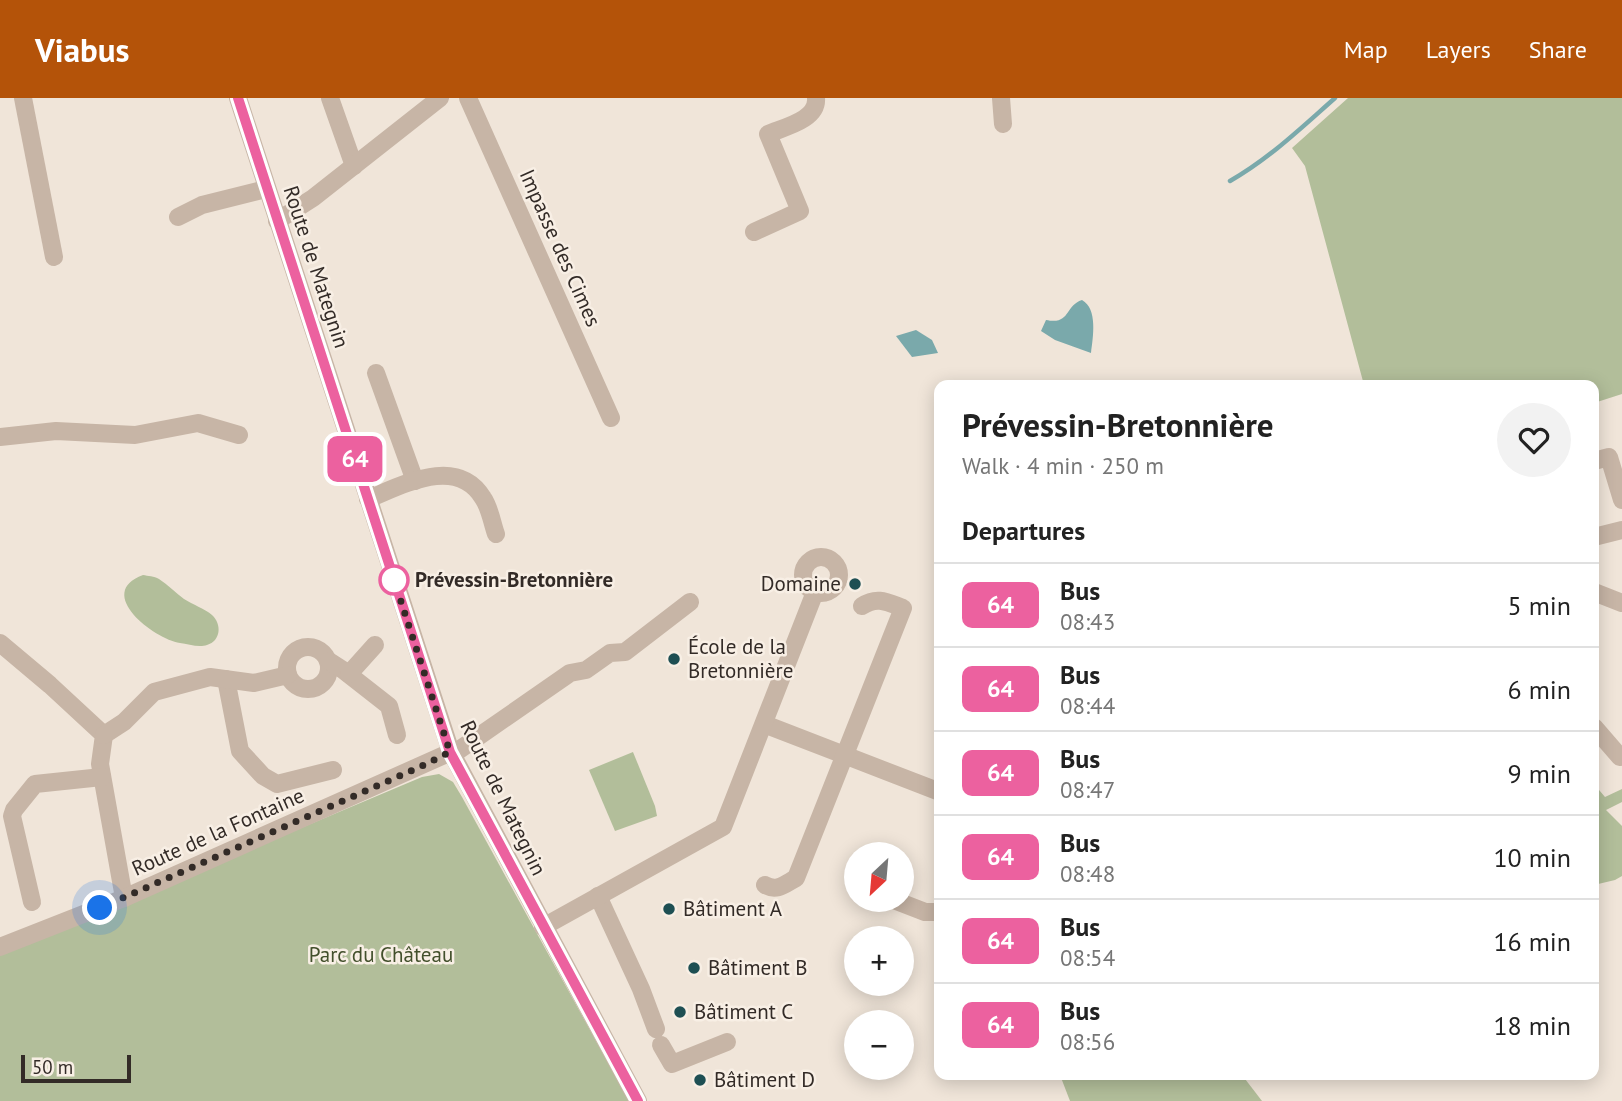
<!DOCTYPE html>
<html lang="en">
<head>
<meta charset="utf-8">
<style>
  body { margin:0; font-family:"PT Sans",sans-serif; background:#f2f2f2; color:#222; height:100vh; display:flex; flex-direction:column; font-size:26px; white-space:nowrap }
  * { box-sizing:border-box; margin:0 }
  p { font-size:23px; color:#767676 }
  .icon { flex:none; width:38px; height:38px; fill:none; stroke:currentColor; stroke-width:2; stroke-linecap:round; stroke-linejoin:round }
  .map { position:relative; flex:1; overflow:hidden }
  .details { position:absolute; left:934px; top:282px; width:665px; height:700px; display:flex; flex-direction:column; background:#fff; border-radius:14px; box-shadow:0 4px 18px #0003 }
  .details>* { flex:none }
  .badge { padding:0 14px; border-radius:10px; font-size:24px; line-height:46px }
  .needle { width:46px; rotate:206deg }
  .controls { position:absolute; left:844px; top:744px; display:grid; gap:14px }
  .controls a { display:grid; place-items:center; width:70px; height:70px; border-radius:50%; background:#fff; box-shadow:0 4px 18px #0003; font-size:35px }
  .scale { position:absolute; left:21px; bottom:18px; width:110px; box-sizing:border-box; padding-left:7px; border:4px solid #332b27; border-top:0; font-size:19px; line-height:24px; white-space:nowrap; color:#332b27; -webkit-text-stroke:5px #f8efe5; paint-order:stroke }
  .you { position:absolute; width:35px; height:35px; margin:-18px; border:5px solid #fff; border-radius:50%; background:#1a73e8; box-shadow:0 0 0 10px #1a73e833 }
  .map>.badge { position:absolute; translate:-50% -50%; box-shadow:0 0 0 4px #fff }
  h2 { padding:0 28px; font-size:26px; line-height:63px }
  .round { display:grid; place-items:center; flex:none; width:74px; height:74px; border-radius:37px; background:#f2f2f2 }
  .summary { display:flex; align-items:center; justify-content:space-between; height:119px; padding:0 28px }
  h1 { font-size:33px; font-weight:700; line-height:52px }
  ul { padding:0; list-style:none }
  li { display:flex; align-items:center; gap:21px; height:84px; padding:0 28px; border-top:2px solid #e0e0e0 }
  li div { flex:1 }
  li b { display:block; font-size:26px }
  li em { font-style:normal }
  li .badge { min-width:77px; font-weight:700; text-align:center }
  header { display:flex; align-items:center; gap:42px; box-sizing:border-box; height:98px; padding:0 35px; background:#b45309; color:#fff }
  header strong { font-size:33px }
  nav { display:flex; gap:38px; margin-inline-start:auto; font-size:24px }
  .map>svg:first-child { display:block }
  .green { fill:#b2be9a }
  .water { fill:#7aa9ab }
  .lines { fill:none; stroke-linecap:round; stroke-linejoin:round }
  .stream { stroke:#7aa9ab; stroke-width:4.5 }
  .minor { stroke:#c7b5a6; stroke-width:18 }
  .line-casing { stroke:#fff; stroke-width:16 }
  .line { stroke:#ec619f; stroke-width:10 }
  .walk { stroke:#332b27; stroke-width:7; stroke-dasharray:0 12.6 }
  .stop-dot { fill:#fff; stroke:#ec619f; stroke-width:3.5 }
  .poi-dot { fill:#1e4f53; stroke:#f8efe5; stroke-width:2.5 }
  .labels { text-anchor:middle; stroke-width:5; stroke-linejoin:round; paint-order:stroke }
  .street-label { font-size:21px; fill:#332b27; stroke:#f8efe5 }
  .stop-label { font-size:21px; font-weight:bold; fill:#332b27; stroke:#f8efe5; text-anchor:start }
  .poi-label { font-size:21px; fill:#332b27; stroke:#f8efe5; text-anchor:start }
  .park-label { font-size:21px; fill:#43502c; stroke:#f8efe5 }
</style>
</head>
<body>
<header>
<strong>Viabus</strong>
<nav><a>Map</a><a>Layers</a><a>Share</a></nav>
</header>
<div class="map">
<svg width="1622" height="1003" viewBox="0 0 1622 1003">
  <rect width="100%" height="100%" fill="#f0e5d9"/>
  <!-- green -->
  <g class="green">
    <polygon points="1348,0 1622,0 1622,296 1594,305 1594,287 1364,287 1305,68 1292,50"/>
    <path d="M143 477C148 478 154 478 159 481 168 487 176 495 184 501 193 507 204 510 212 517 222 526 221 543 207 547 199 550 188 546 180 545 154 541 94 495 143 477Z"/>
    <polygon points="633,654 655,708 657,718 615,733 589,672"/>
    <polygon points="439,676 453,684 462,699 629,1003 0,1003 0,857 422,679"/>
    <polygon points="1594,686 1605,699 1622,691 1622,704 1606,712 1622,728 1622,778 1615,782 1594,787"/>
    <polygon points="1060,977 1242,977 1262,1003 1070,1003"/>
  </g>
  <!-- water -->
  <g class="water">
    <path d="M1082 202C1098 211 1093 239 1091 255L1055 242 1041 233 1046 222C1071 227 1064 208 1082 202Z"/>
    <polygon points="916,232 932,242 938,255 912,259 896,238"/>
  </g>
  <g class="lines">
    <!-- stream -->
    <path class="stream" d="M1230 83C1270 60 1301 30 1335 0"/>
    <!-- minor -->
    <g class="minor">
      <polyline points="23,0 54,159"/>
      <polyline points="238,0 451,654 638,1003"/>
      <polyline points="330,0 354,68"/>
      <polyline points="468,0 611,320"/>
      <polyline points="1001,0 1003,26"/>
      <polyline points="178,119 202,107 266,91"/>
      <polyline points="277,123 313,100 440,0"/>
      <path d="M754 134 800 113 768 36C784 29 818 22 816 0"/>
      <polyline points="376,275 415,383"/>
      <polyline points="0,339 56,333 135,337 198,325 239,337"/>
      <polyline points="1594,363 1609,359 1622,402"/>
      <path d="M368 401C403 387 457 357 483 400 490 410 492 425 496 436"/>
      <polyline points="1594,439 1622,432"/>
      <circle cx="821" cy="477" r="18"/>
      <polyline points="1594,494 1622,505"/>
      <polyline points="0,545 50,587 104,637 100,666 124,800"/>
      <circle cx="308" cy="570" r="21"/>
      <polyline points="329,563 343,572 389,608 397,637"/>
      <polyline points="349,576 375,547"/>
      <polyline points="226,581 240,653 263,678 277,686 333,672"/>
      <polyline points="764,626 940,694"/>
      <polyline points="1594,629 1620,659 1622,657"/>
      <polyline points="104,637 124,624 154,594 210,579 254,585 288,577"/>
      <path d="M765 787C777 794 785 786 796 780L903 510C887 504 877 498 862 508"/>
      <polyline points="598,798 641,891 656,931"/>
      <polyline points="894,802 925,814 937,814"/>
      <polyline points="32,804 12,718 14,712 35,686 102,679"/>
      <polyline points="543,829 723,729 815,494"/>
      <polyline points="0,849 124,800 451,654 459,652 570,575 586,572 610,555 625,554 690,504"/>
      <polyline points="661,947 672,966 727,944"/>
    </g>
  </g>
  <g class="lines">
    <!-- line casing -->
    <g class="line-casing">
      <polyline id="line" points="238,0 450,654 638,1003"/>
    </g>
    <!-- line -->
    <use href="#line" class="line"/>
    <!-- walk -->
    <polyline class="walk" points="100,810 422,668 450,654 394,482"/>
  </g>
  <!-- markers -->
  <circle class="stop-dot" cx="394" cy="482" r="14"/>
  <g class="poi-dot">
    <circle cx="855" cy="486" r="7"/>
    <circle cx="674" cy="561" r="7"/>
    <circle cx="669" cy="811" r="7"/>
    <circle cx="694" cy="870" r="7"/>
    <circle cx="680" cy="914" r="7"/>
    <circle cx="700" cy="982" r="7"/>
  </g>
  <g class="labels">
    <!-- street labels -->
    <g class="street-label">
      <text transform="translate(560 150) rotate(66)" y="7">Impasse des Cimes</text>
      <text transform="translate(316 169) rotate(72)" y="7">Route de Mategnin</text>
      <text transform="translate(503 700) rotate(64)" y="7">Route de Mategnin</text>
      <text transform="translate(218 734) rotate(-24)" y="7">Route de la Fontaine</text>
    </g>
    <!-- stop labels -->
    <g class="stop-label">
      <text x="415" y="489">Prévessin-Bretonnière</text>
    </g>
    <!-- poi labels -->
    <g class="poi-label">
      <text x="841" y="493" text-anchor="end">Domaine</text>
      <text x="688" y="556">École de la<tspan x="688" dy="24">Bretonnière</tspan></text>
      <text x="683" y="818">Bâtiment A</text>
      <text x="708" y="877">Bâtiment B</text>
      <text x="694" y="921">Bâtiment C</text>
      <text x="714" y="989">Bâtiment D</text>
    </g>
    <!-- park labels -->
    <g class="park-label">
      <text x="381" y="864">Parc du Château</text>
    </g>
  </g>
</svg>
<div class="controls">
<a><svg class="needle" viewBox="-14 -14 28 28"><path d="M0-13l5 13h-10z" fill="#e53935"/><path d="M0 13l5-13h-10z" fill="#767676"/></svg></a>
<a>+</a>
<a>−</a>
</div>
<div class="scale">50 m</div>
<div class="you" style="left:100px;top:810px"></div>
<b class="badge" style="left:355px;top:361px;background:#ec619f;color:#fff">64</b>
<section class="details">
<div class="summary"><div><h1>Prévessin-Bretonnière</h1><p>Walk · 4 min · 250 m</p></div><a class="round"><svg class="icon" aria-label="heart" viewBox="0 0 24 24"><path d="M12 20l-8-8c-3-5 5-10 8-4 3-6 11-1 8 4z"/></svg></a></div>
<h2>Departures</h2>
<ul>
<li><span class="badge" style="background:#ec619f;color:#fff">64</span><div><b>Bus</b><p>08:43</p></div><em>5 min</em></li>
<li><span class="badge" style="background:#ec619f;color:#fff">64</span><div><b>Bus</b><p>08:44</p></div><em>6 min</em></li>
<li><span class="badge" style="background:#ec619f;color:#fff">64</span><div><b>Bus</b><p>08:47</p></div><em>9 min</em></li>
<li><span class="badge" style="background:#ec619f;color:#fff">64</span><div><b>Bus</b><p>08:48</p></div><em>10 min</em></li>
<li><span class="badge" style="background:#ec619f;color:#fff">64</span><div><b>Bus</b><p>08:54</p></div><em>16 min</em></li>
<li><span class="badge" style="background:#ec619f;color:#fff">64</span><div><b>Bus</b><p>08:56</p></div><em>18 min</em></li>
</ul>
</section>
</div>
</body>
</html>
